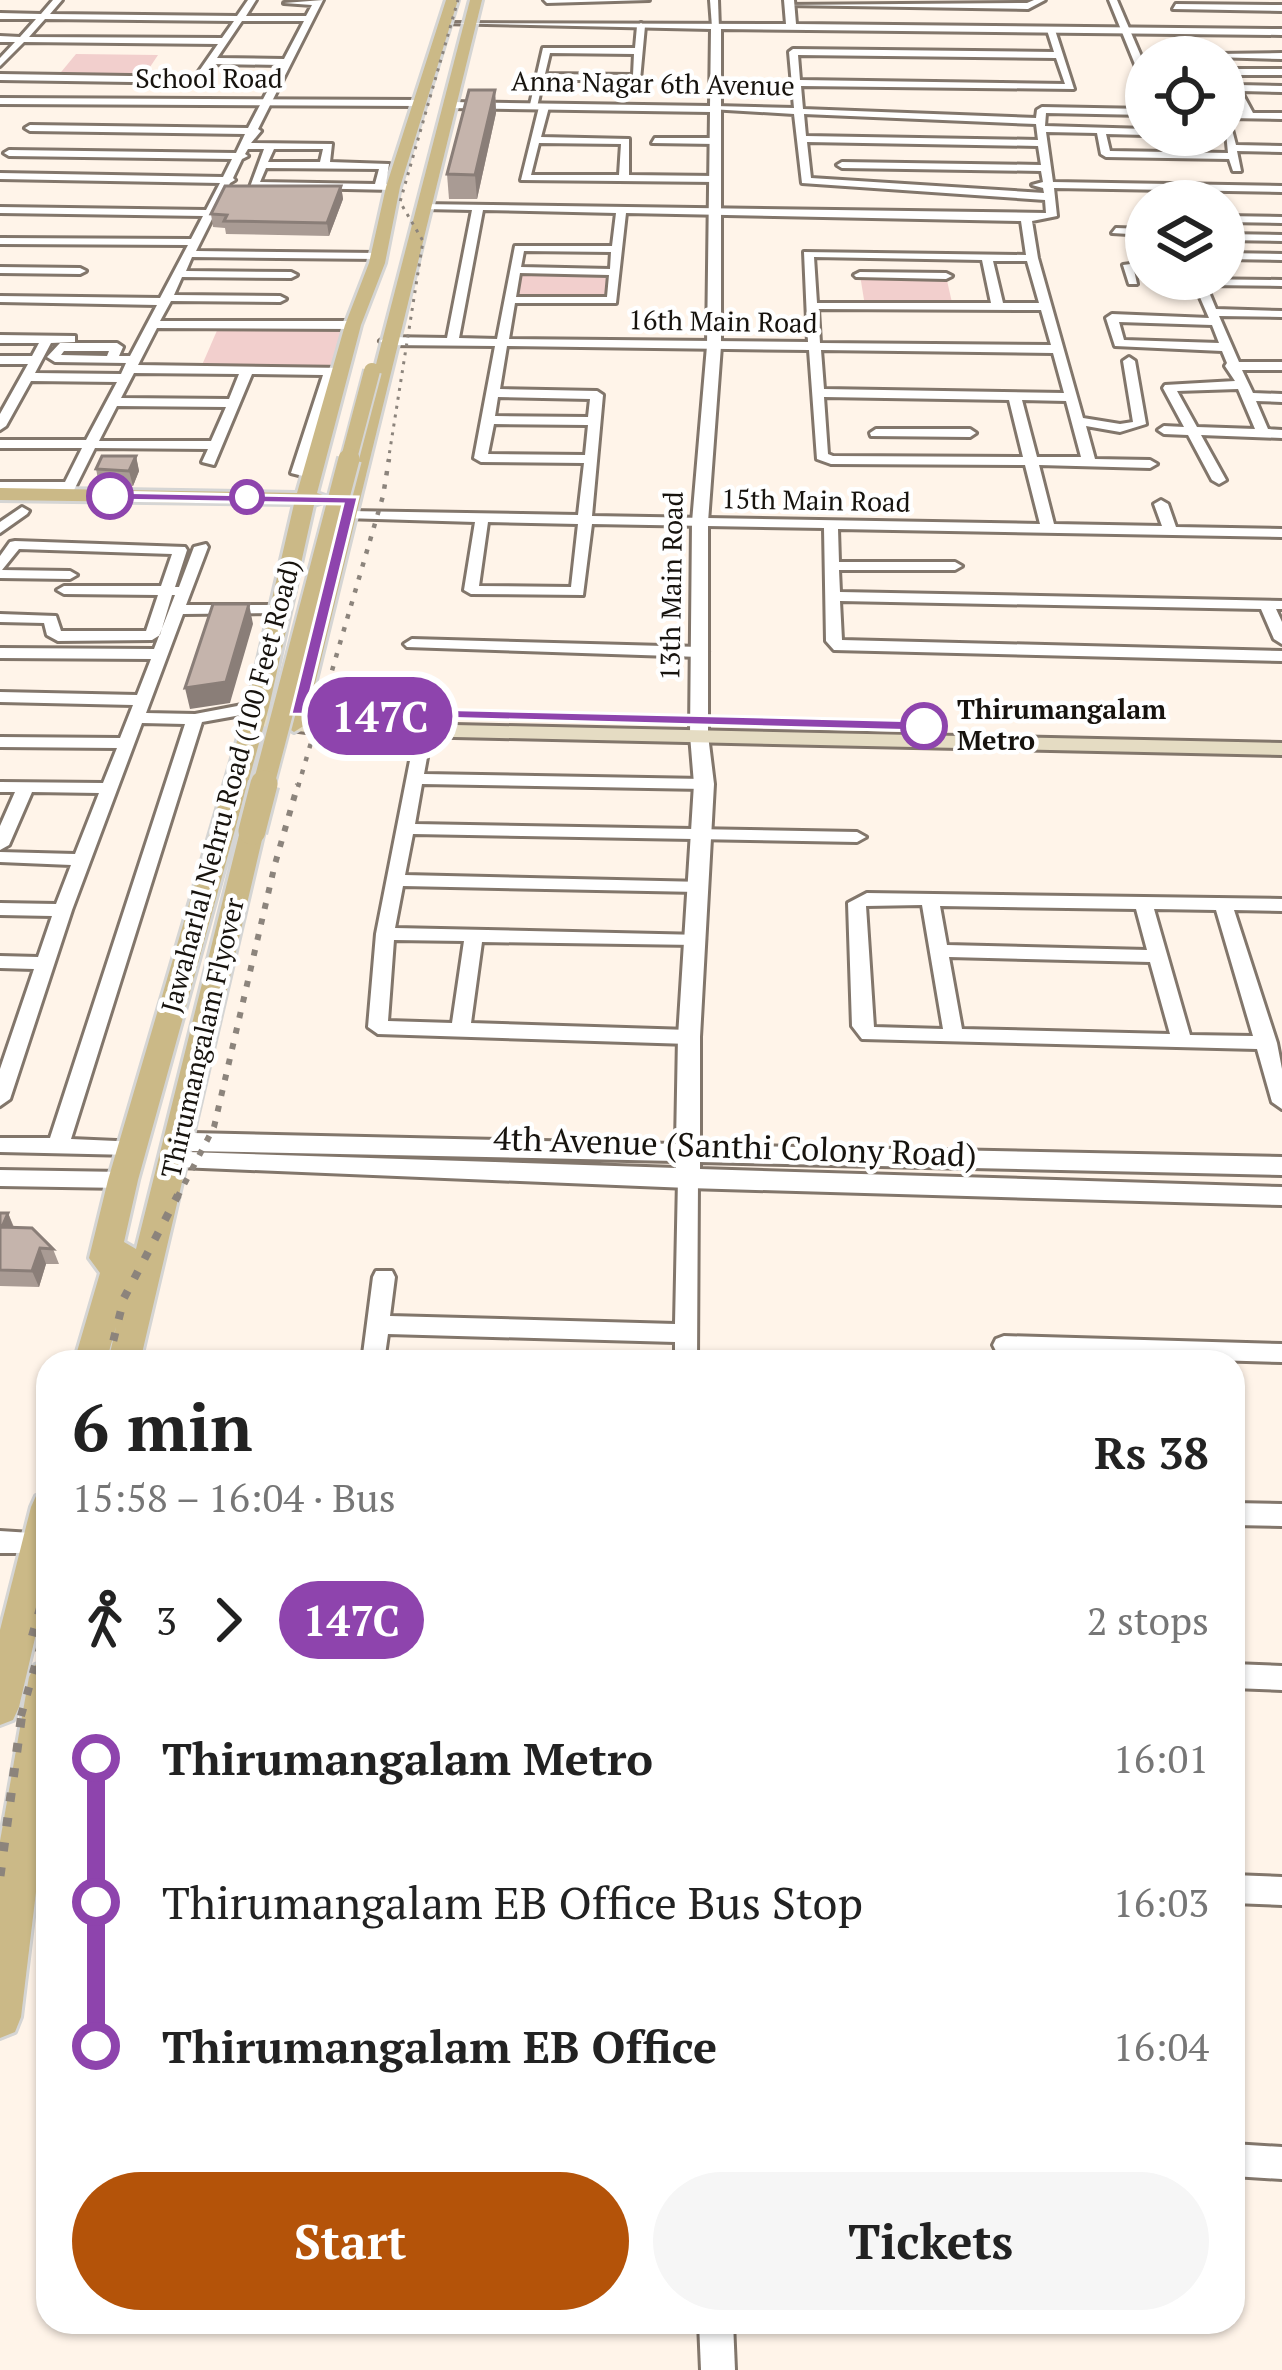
<!DOCTYPE html>
<html lang="en">
<head>
<meta charset="utf-8">
<style>
  body { margin:0; font-family:"PT Serif",serif; background:#f6f6f6; color:#222; height:100vh; display:flex; flex-direction:column; font-size:45px; white-space:nowrap }
  * { box-sizing:border-box; margin:0 }
  p { font-size:39px; color:#767676 }
  .icon { flex:none; width:66px; height:66px; fill:none; stroke:currentColor; stroke-width:2; stroke-linecap:round; stroke-linejoin:round }
  .map { position:relative; flex:1; overflow:hidden }
  .details { position:absolute; left:36px; top:1350px; width:1209px; height:984px; display:flex; flex-direction:column; background:#fff; border-radius:36px; box-shadow:0 3px 9px #0004 }
  .details>* { flex:none }
  .badge { padding:0 24px; border-radius:39px; font-size:42px; line-height:78px }
  .buttons { position:absolute; left:1125px; top:36px; display:grid; gap:24px }
  .buttons a { display:grid; place-items:center; width:120px; height:120px; border-radius:50%; background:#fff; box-shadow:0 3px 9px #0004; font-size:60px }
  .map>.badge { position:absolute; translate:-50% -50%; box-shadow:0 0 0 6px #fff }
  .legs { display:flex; align-items:center; gap:18px; height:132px; padding:0 36px; font-size:39px }
  .legs p { margin-inline-start:auto }
  .head { display:flex; align-items:center; justify-content:space-between; height:204px; padding:0 36px }
  h1 { font-size:66px; font-weight:800; line-height:90px }
  .primary-button { display:flex; gap:24px; margin-top:auto; padding:24px 36px }
  .primary-button a { flex:1; height:138px; border-radius:72px; background:#b45309; color:#fff; font-size:48px; font-weight:800; line-height:138px; text-align:center }
  .primary-button a+a { background:#f6f6f6; color:#222 }
  ul { padding:0 36px; list-style:none }
  li { display:flex; align-items:center; gap:42px; height:144px; font-size:45px }
  li i { display:grid; place-items:center; width:18px; height:100%; margin:0 15px; background:currentColor }
  li i::after { content:''; width:30px; height:30px; margin:-15px; border:9px solid; border-radius:50%; background:#fff }
  li p { margin-inline-start:auto }
  li:first-child i { background:linear-gradient(#0000 50%,currentColor 0) }
  li:last-child i { background:linear-gradient(currentColor 50%,#0000 0) }
  .map>svg:first-child { display:block }
  .green { fill:#f2cfcd }
  .lines { fill:none; stroke-linecap:round; stroke-linejoin:round }
  .minor-casing { stroke:#82766b; stroke-width:6 }
  .tertiary-casing { stroke:#82766b; stroke-width:6 }
  .secondary-casing { stroke:#82766b; stroke-width:6 }
  .primary-casing { stroke:#d5d5d4; stroke-width:6 }
  .minor { fill:#fff; fill-rule:evenodd }
  .tertiary { fill:#fff; fill-rule:evenodd }
  .secondary { fill:#e5dcc3; fill-rule:evenodd }
  .primary { fill:#cbb987; fill-rule:evenodd }
  .rail-far4 { stroke:#8c847c; stroke-width:3; stroke-dasharray:3 6; stroke-linecap:butt }
  .rail-far3 { stroke:#8c847c; stroke-width:4.5; stroke-dasharray:4.5 9; stroke-linecap:butt }
  .rail-far2 { stroke:#8c847c; stroke-width:6; stroke-dasharray:6 10; stroke-linecap:butt }
  .rail-far1 { stroke:#8c847c; stroke-width:8; stroke-dasharray:8 14; stroke-linecap:butt }
  .rail { stroke:#8c847c; stroke-width:9; stroke-dasharray:9 16; stroke-linecap:butt }
  .primary-bridge-far2-casing { stroke:#d5d5d4; stroke-width:20; stroke-linecap:butt }
  .primary-bridge-far1-casing { stroke:#d5d5d4; stroke-width:26; stroke-linecap:butt }
  .primary-bridge-casing { stroke:#d5d5d4; stroke-width:33; stroke-linecap:butt }
  .primary-bridge-far2 { stroke:#cbb987; stroke-width:16 }
  .primary-bridge-far1 { stroke:#cbb987; stroke-width:21 }
  .primary-bridge { stroke:#cbb987; stroke-width:27 }
  .wall { fill:#a99b94 }
  .shaded-wall { fill:#8a7e78 }
  .building { fill:#c5b4ac; stroke:#8a7e78; stroke-width:3 }
  .line-1 { fill:#8e44ad; stroke:#fff; stroke-width:3 }
  .stop-1-dot { fill:#fff; stroke:#8e44ad; stroke-width:6 }
  .labels { text-anchor:middle; stroke-width:9; stroke-linejoin:round; paint-order:stroke }
  .far-street-label { font-size:27px; fill:#17130e; stroke:#fff }
  .far-stop-label { font-size:27px; font-weight:bold; fill:#17130e; stroke:#fff; text-anchor:start }
  .street-label { font-size:33px; fill:#17130e; stroke:#fff }
</style>
</head>
<body>
<div class="map">
<svg width="1282" height="2370" viewBox="0 0 1282 2370">
  <rect width="100%" height="100%" fill="#fff4e9"/>
  <!-- green -->
  <g class="green">
    <polygon points="76,54 158,55 142,79 57,77"/>
    <polygon points="515,270 615,272 612,301 511,300"/>
    <polygon points="860,275 946,276 953,307 865,306"/>
    <polygon points="219,326 346,327 336,368 202,365"/>
  </g>
  <g class="lines">
    <!-- minor casing -->
    <g class="minor-casing">
      <g id="minor">
        <path d="M53 0H62L50 14 237 16 248 0H256L246 16H306L312 5 284 3 323 0 258 129 261 131 251 143 332 144 330 162 389 164 386 184 398 187 393 190 250 187 264 149H248L245 154 248 156 242 159 233 178 235 180 230 183 196 251 378 253 384 256 378 259 192 257 186 271 291 272 297 275 291 278 182 277 174 295 280 296 286 299 280 302 171 301 160 321H353L359 325 353 329 157 328 138 365 345 368V374L335 375 303 476 291 473 323 375 252 374 214 465 202 462 208 449 95 448 70 498H60L61 490H0V482H65L82 448H0V440H86L117 382 31 381 6 426 0 430V414L28 364H0V356H32L39 343H0V335L75 336V342L51 343 35 373 121 374 126 363 55 362 47 357 60 343H117L123 347 119 356H130L157 305 0 302V296L160 298 188 245 0 244V238L191 239 203 216 0 213V207L206 210 220 183 0 179V173L223 177 232 159 9 156 4 153 9 150 236 153 245 134 30 131 25 128 30 125 248 128 281 65 213 64 198 83 0 80V74L195 77 218 44 24 42 0 66V58L15 42H0V36L20 37 36 19H0V13L41 14ZM45 19 234 21 222 38 29 37ZM242 21H304L284 59 217 58ZM274 149H323L320 162H268ZM266 168 379 169 375 184 260 182ZM64 351H109L107 356 61 355ZM134 373 239 374 229 399 121 398ZM117 406 226 407 211 441H99Z"/>
        <polygon points="544,0 649,0 547,3"/>
        <polygon points="710,0 718,0 719,29 712,27"/>
        <polygon points="1034,0 1045,0 1028,9 785,5 1027,3"/>
        <polygon points="1109,0 1117,0 1146,68 1146,82 1141,79"/>
        <polygon points="1176,4 1282,5 1282,11 1173,9"/>
        <path d="M641 23 645 26 640 80H543L537 107 529 109 543 48H635L637 26ZM550 53 634 54 633 75 545 74Z"/>
        <path d="M1051 27 1055 30 1074 89 801 86 803 109 1036 118 1037 110 1042 107 1146 109V115L1046 113 1045 126 1146 129V135L1106 134 1110 151 1228 153 1224 112H1243L1224 77V66L1229 69H1282V75H1232L1238 85 1282 86V92L1241 91 1253 113H1282V119L1229 118 1236 145 1282 146V152L1237 151 1241 171H1233L1229 159 1106 157 1101 154 1097 133 1046 132 1053 182 1282 186V192L1054 188 1057 216 1032 221 1038 258 1083 418 1120 424 1133 422 1123 361 1129 357 1135 361 1146 424 1120 432 1086 426 1095 459 1150 460 1157 464 1150 468 1039 465 1054 524 1162 526 1154 504 1161 500 1168 504 1176 527 1282 529V537L838 529 839 562H955L962 566 955 570H839L840 592 1282 601V609H1276L1282 622V644L1274 639 1261 609 840 601 842 640 1282 651V661L834 650 826 641 824 528 592 524 583 595 471 594 464 590 475 522 344 518 342 515 349 511 578 515 584 463 481 462 474 458 495 346 386 345 380 341 386 337 447 338 472 210 423 209 419 204 1046 213 1045 200 802 183 794 114 710 109 715 106 794 108 789 52 793 49 1054 52 1047 30ZM798 55 1056 58 1065 84 800 80ZM804 114 1036 124 1038 140 806 136ZM807 142 1038 146 1041 165 842 162 837 165 842 168 1041 171 1043 182 1032 185 1043 188 1044 193 811 178ZM483 210 616 213 612 246H515L497 339 459 338ZM626 213 1021 221 1026 255 804 252 808 342 509 339 515 303H616ZM524 251 611 252 610 269 521 267ZM814 257 982 260 991 303H817ZM993 261H1027L1039 303H1003ZM520 273 609 275 607 297H516ZM818 309 1041 310 1051 345 820 343ZM507 346 809 350 817 459 831 464 1025 465 1040 524 592 516 603 395 597 391 500 389ZM821 350 1053 353 1064 393 824 389ZM498 397 590 399 588 417 495 416ZM824 397 1009 400 1023 457 833 456 828 454ZM1022 400 1066 401 1081 457H1037ZM494 424 588 425 585 455 488 454ZM488 522 578 524 571 587 479 586Z"/>
        <polygon points="1282,53 1282,59 1213,57 1217,54"/>
        <path d="M544 104 549 107 541 137 629 139V175L715 176 720 179 715 182 521 180 539 107ZM539 143 621 144 619 175H531Z"/>
        <polygon points="655,138 715,138 720,141 715,144 652,143"/>
        <polygon points="1224,216 1282,217 1282,223 1224,222"/>
        <polygon points="1116,228 1146,229 1146,235 1112,233"/>
        <polygon points="1224,234 1282,235 1282,241 1224,240"/>
        <polygon points="1224,253 1282,254 1282,260 1224,259"/>
        <polygon points="1146,262 1146,268 1134,270 1137,284 1129,284 1123,265"/>
        <polygon points="0,267 80,268 86,271 80,274 0,273"/>
        <polygon points="860,272 946,273 952,276 946,279 856,277 854,275"/>
        <path d="M1192 279 1282 280V286L1206 285 1216 309 1282 311V317L1219 316 1239 362H1282V370H1242L1253 393 1282 394V402L1256 401 1268 429 1282 430V438L1201 435 1226 480 1219 484 1212 480 1188 435 1164 434 1158 430 1164 426 1184 427 1163 388 1165 385 1235 381 1225 366 1227 363 1222 351 1115 346 1106 318 1112 314 1209 318ZM1119 322 1212 325 1219 343 1124 340ZM1238 389 1255 429 1197 427 1177 391Z"/>
        <polygon points="876,429 970,429 976,433 970,437 871,436 870,433"/>
        <polygon points="22,507 29,511 27,514 0,533 0,522"/>
        <polygon points="15,541 185,547 187,550 175,587 179,587 194,547 206,544 208,547 186,605 281,605 288,609 281,613 183,614 146,713 195,714 258,702 266,707 258,712 202,722 71,1139 139,1142 142,1147 139,1152 132,1155 0,1152 0,1138 50,1138 185,724 142,723 72,910 10,1099 0,1106 0,1069 34,969 0,968 0,956 38,957 52,916 0,915 0,903 56,904 71,865 0,862 0,852 75,854 99,793 32,792 9,845 0,850 0,826 15,792 0,792 0,782 103,783 117,748 0,747 0,737 120,738 133,705 0,702 0,692 137,695 151,659 0,658 0,648 154,649 175,595 172,595 160,635 152,640 58,641 47,635 44,623 0,622 0,614 56,616 61,631 146,631 158,595 64,594 57,590 64,586 161,586 172,554 19,549 2,570 70,571 77,575 70,579 0,578 0,556 10,542"/>
        <polygon points="412,639 700,647 708,652 700,657 407,647 404,644"/>
        <path d="M424 725 432 730 424 774 704 779 712 784 704 789 422 784 415 824 857 832 866 837 857 842 413 834 405 875 704 882V890L698 892 403 886 395 928 702 935 705 939 696 945 482 942 471 1023 689 1030 699 1037 689 1044 378 1034 368 1027 376 934 416 730ZM394 940 464 941 452 1023 388 1021Z"/>
        <path d="M867 893 1282 899V911L1234 910 1277 1043 1282 1069V1109L1272 1102 1257 1049 862 1039 852 1026 848 903ZM922 905 943 1029 874 1027 866 906ZM940 906 1136 909 1147 950 947 945ZM1154 909 1216 910 1253 1036 1190 1035ZM949 957 1150 962 1170 1034 962 1029Z"/>
        <polygon points="0,1170 123,1172 133,1180 123,1188 0,1186"/>
        <polygon points="688,1171 698,1179 697,1362 675,1362 675,1342 388,1334 384,1362 362,1362 373,1277 376,1271 392,1271 395,1277 390,1316 675,1324 678,1179"/>
        <polygon points="1004,1336 1282,1344 1282,1362 1004,1354 996,1351 993,1345 996,1339"/>
        <polygon points="1233,1503 1282,1504 1282,1526 1233,1525"/>
        <polygon points="0,1531 47,1534 48,1547 38,1553 0,1553"/>
        <polygon points="1233,1664 1282,1666 1282,1690 1233,1688"/>
        <polygon points="1233,1875 1282,1877 1282,1905 1233,1903"/>
        <polygon points="1233,2144 1282,2147 1282,2179 1233,2176"/>
        <polygon points="699,2322 733,2322 735,2370 701,2370"/>
      </g>
    </g>
    <!-- tertiary casing -->
    <g class="tertiary-casing">
      <g id="tertiary">
        <polygon points="784,0 794,0 796,24 1282,29 1282,35 721,29 721,346 708,522 708,735 714,784 700,1037 700,1145 1282,1157 1282,1175 700,1162 700,1169 1282,1187 1282,1205 688,1188 179,1167 175,1161 179,1155 187,1152 676,1168 676,1161 192,1151 180,1142 192,1133 676,1144 678,1037 694,784 690,735 692,522 707,346 710,112 451,108 446,105 451,102 710,106 711,29 440,23 786,24"/>
        <polygon points="0,98 418,100 423,103 418,106 0,104"/>
      </g>
    </g>
    <!-- secondary casing -->
    <g class="secondary-casing">
      <polygon id="secondary" points="254,714 321,722 1282,743 1282,755 321,734 247,724 247,716"/>
    </g>
    <!-- primary casing -->
    <g class="primary-casing">
      <g id="primary">
        <polygon points="446,0 458,0 400,187 385,263 361,325 317,493 334,499 314,505 269,707 138,1180 124,1242 136,1249 240,831 243,826 261,826 264,831 140,1362 108,1362 116,1327 106,1362 74,1362 100,1273 89,1258 108,1180 247,707 294,504 0,500 0,488 297,493 345,325 369,263 386,187"/>
        <polygon points="470,0 482,0 305,725 294,732 283,725"/>
        <polygon points="48,1492 48,1582 19,1707 13,1720 0,1725 0,1630 31,1507 36,1496"/>
        <polygon points="48,1660 48,1792 21,2017 15,2032 0,2038 0,1841 29,1677 35,1665"/>
      </g>
    </g>
    <!-- minor -->
    <use href="#minor" class="minor"/>
    <!-- tertiary -->
    <use href="#tertiary" class="tertiary"/>
    <!-- secondary -->
    <use href="#secondary" class="secondary"/>
    <!-- primary -->
    <use href="#primary" class="primary"/>
    <!-- rail-far4 -->
    <polyline class="rail-far4" points="388,462 423,241 400,202 458,0"/>
    <!-- rail-far3 -->
    <polyline class="rail-far3" points="298,787 383,496 389,459"/>
    <!-- rail-far2 -->
    <polyline class="rail-far2" points="177,1198 214,1127 275,864 298,784"/>
    <!-- rail-far1 -->
    <g class="rail-far1">
      <polyline points="108,1362 124,1298 178,1195"/>
      <polyline points="32,1636 48,1580"/>
      <polyline points="21,1716 48,1619"/>
    </g>
    <!-- rail -->
    <polyline class="rail" points="0,1876 22,1713"/>
    <!-- primary-bridge-far2 casing -->
    <g class="primary-bridge-far2-casing">
      <polyline id="primary-bridge-far2" points="348,462 372,371"/>
    </g>
    <!-- primary-bridge-far1 casing -->
    <g class="primary-bridge-far1-casing">
      <polyline id="primary-bridge-far1" points="263,787 349,459"/>
    </g>
    <!-- primary-bridge casing -->
    <g class="primary-bridge-casing">
      <polyline id="primary-bridge" points="252,831 264,784"/>
    </g>
    <!-- primary-bridge-far2 -->
    <use href="#primary-bridge-far2" class="primary-bridge-far2"/>
    <!-- primary-bridge-far1 -->
    <use href="#primary-bridge-far1" class="primary-bridge-far1"/>
    <!-- primary-bridge -->
    <use href="#primary-bridge" class="primary-bridge"/>
  </g>
  <!-- wall -->
  <g class="wall">
    <polygon points="495,90 496,113 477,199 449,199 447,174"/>
    <polygon points="341,186 343,199 329,236 226,234 225,228 213,227 211,214"/>
    <polygon points="136,456 139,471 133,486 99,484 96,469"/>
    <polygon points="0,1213 8,1213 14,1227 53,1249 59,1264 46,1264 39,1287 0,1286"/>
  </g>
  <!-- shaded-wall -->
  <g class="shaded-wall">
    <polygon points="495,90 496,113 477,199 475,175"/>
    <polygon points="341,186 343,199 329,236 327,223"/>
    <polygon points="136,456 139,471 133,486 129,471"/>
    <polygon points="249,604 253,624 230,703 190,709 185,688"/>
    <polygon points="8,1213 14,1229 2,1227"/>
    <polygon points="40,1248 46,1264 39,1287 32,1271"/>
  </g>
  <!-- building -->
  <g class="building">
    <polygon points="469,90 495,90 475,175 447,174"/>
    <polygon points="225,186 341,186 327,223 224,221 227,215 211,214"/>
    <polygon points="102,456 136,456 129,471 96,469"/>
    <polygon points="213,604 249,604 226,682 185,688"/>
    <polygon points="0,1213 8,1213 2,1227 32,1228 53,1249 40,1248 32,1271 0,1270"/>
  </g>
  <!-- line-1 -->
  <polygon class="line-1" points="105,492 358,497 307,706 924,721 933,726 924,731 291,714 343,504 110,500 105,499"/>
  <!-- markers -->
  <g class="stop-1-dot">
    <circle cx="110" cy="496" r="21"/>
    <circle cx="247" cy="497" r="15"/>
    <circle cx="924" cy="726" r="21"/>
  </g>
  <g class="labels">
    <!-- far-street labels -->
    <g class="far-street-label">
      <text x="209" y="88">School Road</text>
      <text transform="translate(653 84) rotate(1)" y="9">Anna Nagar 6th Avenue</text>
      <text transform="translate(723 322) rotate(1)" y="9">16th Main Road</text>
      <text transform="translate(816 501) rotate(1)" y="9">15th Main Road</text>
      <text transform="translate(672 586) rotate(-89)" y="9">13th Main Road</text>
      <text transform="translate(231 786) rotate(-75)" y="9">Jawaharlal Nehru Road (100 Feet Road)</text>
      <text transform="translate(203 1038) rotate(-77)" y="9">Thirumangalam Flyover</text>
    </g>
    <!-- far-stop labels -->
    <g class="far-stop-label">
      <text x="957" y="719">Thirumangalam<tspan x="957" dy="31">Metro</tspan></text>
    </g>
    <!-- street labels -->
    <g class="street-label">
      <text transform="translate(735 1146) rotate(2)" y="12">4th Avenue (Santhi Colony Road)</text>
    </g>
  </g>
</svg>
<div class="buttons">
<a><svg class="icon" aria-label="locate" viewBox="0 0 24 24"><circle cx="12" cy="12" r="6"/><path d="M12 2v4M12 18v4M2 12h4M18 12h4"/></svg></a>
<a><svg class="icon" aria-label="layers" viewBox="0 0 24 24"><path d="M12 4l9 5-9 5-9-5zM3 14l9 5 9-5"/></svg></a>
</div>
<b class="badge" style="left:380px;top:716px;background:#8e44ad;color:#fff">147C</b>
<section class="details">
<div class="head"><div><h1>6 min</h1><p>15:58 – 16:04 · Bus</p></div><b>Rs 38</b></div>
<div class="legs"><svg class="icon" aria-label="walk" viewBox="0 0 24 24"><circle cx="13" cy="4" r="2"/><path d="M13 8l-2 6 4 7M11 14l-3 7M7 12l3-4h3l4 4"/></svg>3<svg class="icon" aria-label="forward" viewBox="0 0 24 24"><path d="M9 5l7 7-7 7"/></svg><b class="badge" style="background:#8e44ad;color:#fff">147C</b><p>2 stops</p></div>
<ul>
<li><i style="color:#8e44ad"></i><b>Thirumangalam Metro</b><p>16:01</p></li>
<li><i style="color:#8e44ad"></i><span>Thirumangalam EB Office Bus Stop</span><p>16:03</p></li>
<li><i style="color:#8e44ad"></i><b>Thirumangalam EB Office</b><p>16:04</p></li>
</ul>
<div class="primary-button"><a>Start</a><a>Tickets</a></div>
</section>
</div>
</body>
</html>
